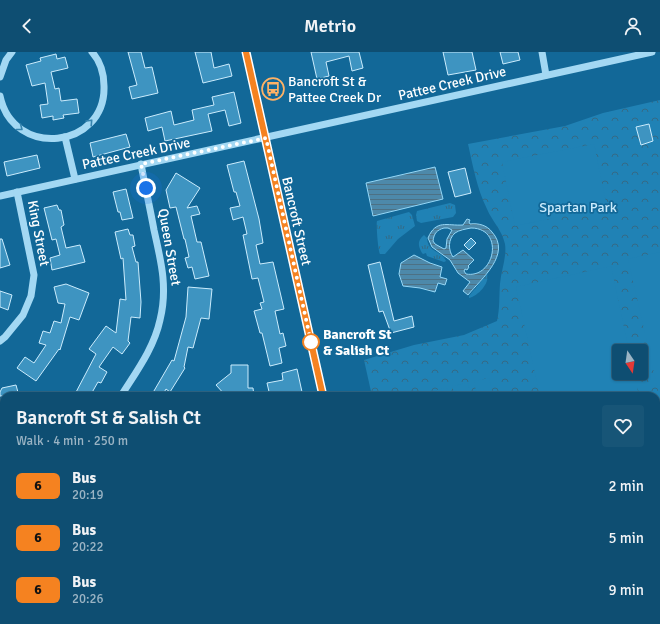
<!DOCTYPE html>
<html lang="en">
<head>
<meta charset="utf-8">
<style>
  body { margin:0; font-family:Signika,sans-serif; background:#175577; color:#f1f3f6; height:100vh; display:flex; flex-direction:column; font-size:15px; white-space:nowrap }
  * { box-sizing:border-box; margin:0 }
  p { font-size:13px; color:#9bb4c4 }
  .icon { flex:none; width:22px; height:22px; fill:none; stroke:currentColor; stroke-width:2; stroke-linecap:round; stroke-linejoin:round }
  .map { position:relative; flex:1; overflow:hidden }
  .side { position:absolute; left:0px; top:340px; width:660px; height:232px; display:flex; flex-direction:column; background:#0e4e72; border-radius:12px 12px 0 0; box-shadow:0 1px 3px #0004,0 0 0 1px #2e6584 }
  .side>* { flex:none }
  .badge { padding:0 8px; border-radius:6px; font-size:14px; line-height:26px }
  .needle { width:26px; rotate:167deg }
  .controls { position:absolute; left:612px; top:292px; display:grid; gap:8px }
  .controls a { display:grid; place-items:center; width:36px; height:36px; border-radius:4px; background:#0e4e72; box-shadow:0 1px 3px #0004,0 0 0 1px #2e6584; font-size:20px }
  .you { position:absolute; width:20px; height:20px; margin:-10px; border:3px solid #fff; border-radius:50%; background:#1a73e8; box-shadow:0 0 0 6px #1a73e833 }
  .map>.badge { position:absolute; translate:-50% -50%; box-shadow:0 0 0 2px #fff }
  .round { display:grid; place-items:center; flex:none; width:42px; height:42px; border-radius:4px; background:#175577 }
  .summary { display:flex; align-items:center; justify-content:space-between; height:68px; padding:0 16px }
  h1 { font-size:19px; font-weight:600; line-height:30px }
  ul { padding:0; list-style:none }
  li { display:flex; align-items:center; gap:12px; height:52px; padding:0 16px }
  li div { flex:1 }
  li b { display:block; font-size:15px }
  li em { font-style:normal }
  li .badge { min-width:44px; font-weight:700; text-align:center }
  header { display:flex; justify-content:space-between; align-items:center; height:52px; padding:0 16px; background:#0e4e72; font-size:18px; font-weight:600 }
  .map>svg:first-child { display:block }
  .grass { fill:url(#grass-tufts) }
  .forest { fill:url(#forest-crowns); fill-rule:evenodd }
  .pitch { fill:#2082b5 }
  .water { fill:url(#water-rules); stroke:#94d7f7; fill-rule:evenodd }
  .building { fill:#3e94c1; stroke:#cbecfd }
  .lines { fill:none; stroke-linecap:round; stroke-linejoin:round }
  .minor { stroke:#a3d8f3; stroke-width:7 }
  .oneway { stroke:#3684af }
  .line-casing { stroke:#fff; stroke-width:9 }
  .line { stroke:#f58220; stroke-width:6 }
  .walk { stroke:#fff; stroke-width:4; stroke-dasharray:0 7.2 }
  .stop-dot { fill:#fff; stroke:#f58220; stroke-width:2 }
  .labels { text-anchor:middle; stroke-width:3.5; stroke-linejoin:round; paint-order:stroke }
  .poi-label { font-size:14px; fill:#fff; stroke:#126898; text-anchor:start }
  .street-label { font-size:14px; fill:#fff; stroke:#126898 }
  .park-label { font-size:14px; fill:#cbecfd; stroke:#126898 }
  .stop-label { font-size:14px; font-weight:bold; fill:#fff; stroke:#126898; text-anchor:start }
</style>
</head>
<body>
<header><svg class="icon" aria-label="back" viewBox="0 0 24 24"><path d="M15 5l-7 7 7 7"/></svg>Metrio<svg class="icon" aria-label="person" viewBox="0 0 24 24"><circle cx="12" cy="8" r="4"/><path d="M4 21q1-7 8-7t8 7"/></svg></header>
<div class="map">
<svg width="660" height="572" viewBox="0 0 660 572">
  <defs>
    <pattern id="grass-tufts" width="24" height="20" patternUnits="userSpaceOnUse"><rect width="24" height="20" fill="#2082b5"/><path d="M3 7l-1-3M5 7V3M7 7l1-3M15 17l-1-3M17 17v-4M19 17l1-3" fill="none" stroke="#346a86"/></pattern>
    <pattern id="forest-crowns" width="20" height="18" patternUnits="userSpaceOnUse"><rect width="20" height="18" fill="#2082b5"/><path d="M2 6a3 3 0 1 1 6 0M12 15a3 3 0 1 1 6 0" fill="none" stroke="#346a86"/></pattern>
    <pattern id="water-rules" width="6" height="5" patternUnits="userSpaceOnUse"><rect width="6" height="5" fill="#4d89aa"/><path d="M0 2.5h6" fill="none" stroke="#4d7184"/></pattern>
  </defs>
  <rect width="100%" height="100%" fill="#126898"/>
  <!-- grass -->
  <g class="grass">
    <polygon points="450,151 455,153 456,161 453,165 421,171 417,169 416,163 417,159"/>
    <path d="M409 160 412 163 415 174 398 187 385 202H380C378 199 376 171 377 169Z"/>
    <path d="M424 183 427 186C428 201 441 198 446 209L444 210 427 204 426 201 423 202 422 201C418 194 417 189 424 183Z"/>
    <path d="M487 222C490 231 478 244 469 246V244Z"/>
  </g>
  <!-- forest -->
  <g class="forest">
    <path d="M660 48V572H389L388 568H656V344H372L364 308 414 293 464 283 497 269C500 256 499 245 500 232 501 219 507 205 505 192 502 178 492 169 487 157 477 137 473 114 468 92L565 74 603 61ZM619 299H641V321H619Z"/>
    <polygon points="4,454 4,568 83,568 83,572 0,572 0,455"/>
  </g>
  <!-- pitch -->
  <g class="pitch">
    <polygon points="594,92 607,155 515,174 502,110"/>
    <polygon points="660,200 660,347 628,207"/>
    <polygon points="611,214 629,299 619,299 619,321 634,321 639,344 540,344 516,235"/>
    <polygon points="489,326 493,344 477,344 474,329"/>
    <polygon points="468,331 471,344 455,344 452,334"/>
    <polygon points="447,336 448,344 432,344 431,339"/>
    <polygon points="656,452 660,452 660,571 656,556"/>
    <polygon points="411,568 516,568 517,572 412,572"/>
    <polygon points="545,568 646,568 647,572 546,572"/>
  </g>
  <!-- water -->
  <g class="water">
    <polygon points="435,115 443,147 373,164 366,131"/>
    <path d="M467 167 470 168 469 170 470 172C478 171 487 173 492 180 512 202 481 227 468 243L463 239 470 230 458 221 450 208 432 195 428 186C436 167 447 174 463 173ZM444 176H448L452 178 447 187 446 196 444 197 435 192 433 189C434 181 437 178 444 176ZM471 176C505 176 495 227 466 222L464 219 465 217 467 218 469 215 468 214 474 208 463 198 453 205C448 198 448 187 455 181 459 178 466 177 471 176Z"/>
    <polygon points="414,203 430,211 442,215 440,225 447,227 445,233 438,231 435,240 420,236 403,234 399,222 401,211"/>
  </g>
  <!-- building -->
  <g class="building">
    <polygon points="128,0 141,0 145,16 152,15 158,41 132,47 129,35 137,33"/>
    <polygon points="195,0 211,0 214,16 229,12 232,24 203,31"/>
    <polygon points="311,0 359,0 363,16 352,19 349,4 326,10 329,24 317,27"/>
    <polygon points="443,0 472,0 476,18 448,23"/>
    <polygon points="500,0 518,0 520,8 503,12"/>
    <polygon points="56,2 57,7 65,5 68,16 51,20 55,37 59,36 61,49 77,47 79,61 63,63 64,66 53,68 53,64 42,66 40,53 48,52 45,31 32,34 26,13 41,9 40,6"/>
    <polygon points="234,40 241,71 229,74 225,58 208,62 212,79 165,89 162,75 148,79 145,66 171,59 174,73 194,68 192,58 214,53 212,45"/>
    <polygon points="649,72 653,89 641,93 636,75"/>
    <polygon points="126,82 130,95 93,105 90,91"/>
    <polygon points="37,103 40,116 7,124 4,110"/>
    <polygon points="244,109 259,167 263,191 256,193 260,212 273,210 284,257 275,259 280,282 283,281 286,294 279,296 282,311 270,314 262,281 260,281 254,259 262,257 260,251 264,250 258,226 252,227 243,183 247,182 243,165 233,168 230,156 240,154 236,140 234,140 227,113"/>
    <polygon points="465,116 471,141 455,145 448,120"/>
    <polygon points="176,121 200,136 187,156 197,154 200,162 191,164 197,190 201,190 209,224 195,227 192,215 188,216 185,206 189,205 185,187 184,187 176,155 170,156 166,138"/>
    <polygon points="126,137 133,166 122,168 120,160 118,160 113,140"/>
    <polygon points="57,153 59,158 61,158 64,173 61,175 66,196 80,193 85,210 52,218 50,206 60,203 56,187 52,188 44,156"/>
    <polygon points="128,177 130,183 133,183 135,194 132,195 136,210 138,210 141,250 140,266 131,265 128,289 130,291 122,302 113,295 99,315 107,320 101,331 98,330 90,344 74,344 96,302 89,297 106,274 116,281 120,247 126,248 123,206 121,207 115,180"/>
    <polygon points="471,186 476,191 469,198 464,193"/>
    <polygon points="0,187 2,187 10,213 0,216"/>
    <polygon points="380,210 394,269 412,264 414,275 391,281 383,259 379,260 368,213"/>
    <polygon points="66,232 89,241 79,268 70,265 60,298 59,297 36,329 17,316 25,305 34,311 46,293 39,291 43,279 50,281 54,269 61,271 65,252 58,251 54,235"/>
    <polygon points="188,235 212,237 209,267 201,266 193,296 188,295 184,315 185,316 170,340 166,337 162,344 151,344 172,308 174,309 186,265"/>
    <polygon points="0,239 12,243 8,258 0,255"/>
    <polygon points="231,313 248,313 248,336 253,336 254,344 226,344 216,333 231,321"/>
    <polygon points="297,317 302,340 283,344 270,344 267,331 283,328 282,321"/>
    <polygon points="16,333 19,344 0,344 0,340 2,336"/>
  </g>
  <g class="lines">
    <!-- minor -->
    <g class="minor">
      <polyline points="246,0 323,344"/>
      <polyline points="542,0 546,23"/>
      <polyline points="0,25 6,8 12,0"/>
      <path d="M0 44C13 107 106 97 104 34 104 21 100 9 92 0"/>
      <polyline points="65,85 75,127"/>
      <polyline points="0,144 652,0"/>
      <polyline points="0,289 5,285 23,263 31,244 34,223 17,140"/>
      <path d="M121 344C136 320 154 296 160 268 168 236 161 209 154 178 150 156 145 134 141 112"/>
      <polyline points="0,442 4,441"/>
      <polyline points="240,568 241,572"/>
      <polyline points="376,568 377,572"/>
    </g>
  </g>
  <!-- one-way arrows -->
  <defs><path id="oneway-chevron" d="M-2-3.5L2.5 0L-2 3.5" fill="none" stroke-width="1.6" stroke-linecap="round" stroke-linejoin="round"/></defs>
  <g class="oneway">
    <use href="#oneway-chevron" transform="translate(90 70) rotate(-47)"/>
    <use href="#oneway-chevron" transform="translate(20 76) rotate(38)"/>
  </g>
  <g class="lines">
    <!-- line casing -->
    <g class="line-casing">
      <polyline id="line" points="246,0 323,344"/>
    </g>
    <!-- line -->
    <use href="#line" class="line"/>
    <!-- walk -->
    <polyline class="walk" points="146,136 141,112 266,86 311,290"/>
  </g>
  <!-- icons -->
  <defs>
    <g id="bus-ring" transform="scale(1.15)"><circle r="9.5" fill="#126898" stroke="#ffb265" stroke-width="1.5"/><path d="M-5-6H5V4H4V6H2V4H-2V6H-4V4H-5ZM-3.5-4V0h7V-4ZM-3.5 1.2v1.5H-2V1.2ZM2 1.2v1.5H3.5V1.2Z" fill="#ffb265"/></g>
  </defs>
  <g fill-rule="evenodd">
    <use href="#bus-ring" x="273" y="37"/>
  </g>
  <!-- markers -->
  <circle class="stop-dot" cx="311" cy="290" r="8"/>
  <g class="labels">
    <!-- poi labels -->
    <g class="poi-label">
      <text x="288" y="34">Bancroft St &amp;<tspan x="288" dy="16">Pattee Creek Dr</tspan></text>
    </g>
    <!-- street labels -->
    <g class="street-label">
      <text transform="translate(452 31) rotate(-13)" y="5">Pattee Creek Drive</text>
      <text transform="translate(136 101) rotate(-12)" y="5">Pattee Creek Drive</text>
      <text transform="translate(297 169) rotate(77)" y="5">Bancroft Street</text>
      <text transform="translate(39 181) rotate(79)" y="5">King Street</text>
      <text transform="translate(170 195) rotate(80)" y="5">Queen Street</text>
    </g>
    <!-- park labels -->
    <g class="park-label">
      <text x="578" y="160">Spartan Park</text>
    </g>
    <!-- stop labels -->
    <g class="stop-label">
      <text x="323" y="287">Bancroft St<tspan x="323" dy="16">&amp; Salish Ct</tspan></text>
    </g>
  </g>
</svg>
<div class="controls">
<a><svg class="needle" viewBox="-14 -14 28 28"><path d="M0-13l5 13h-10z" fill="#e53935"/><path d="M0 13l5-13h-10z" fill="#9bb4c4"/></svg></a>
</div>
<div class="you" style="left:146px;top:136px"></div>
<section class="side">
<div class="summary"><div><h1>Bancroft St &amp; Salish Ct</h1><p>Walk · 4 min · 250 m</p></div><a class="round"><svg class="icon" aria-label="heart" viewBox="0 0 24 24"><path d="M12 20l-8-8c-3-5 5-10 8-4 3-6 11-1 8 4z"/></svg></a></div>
<ul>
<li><span class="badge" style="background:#f58220;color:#111">6</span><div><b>Bus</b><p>20:19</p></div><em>2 min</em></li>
<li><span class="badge" style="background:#f58220;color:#111">6</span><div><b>Bus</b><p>20:22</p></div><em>5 min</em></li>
<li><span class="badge" style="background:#f58220;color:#111">6</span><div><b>Bus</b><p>20:26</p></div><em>9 min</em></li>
</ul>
</section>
</div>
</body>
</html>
